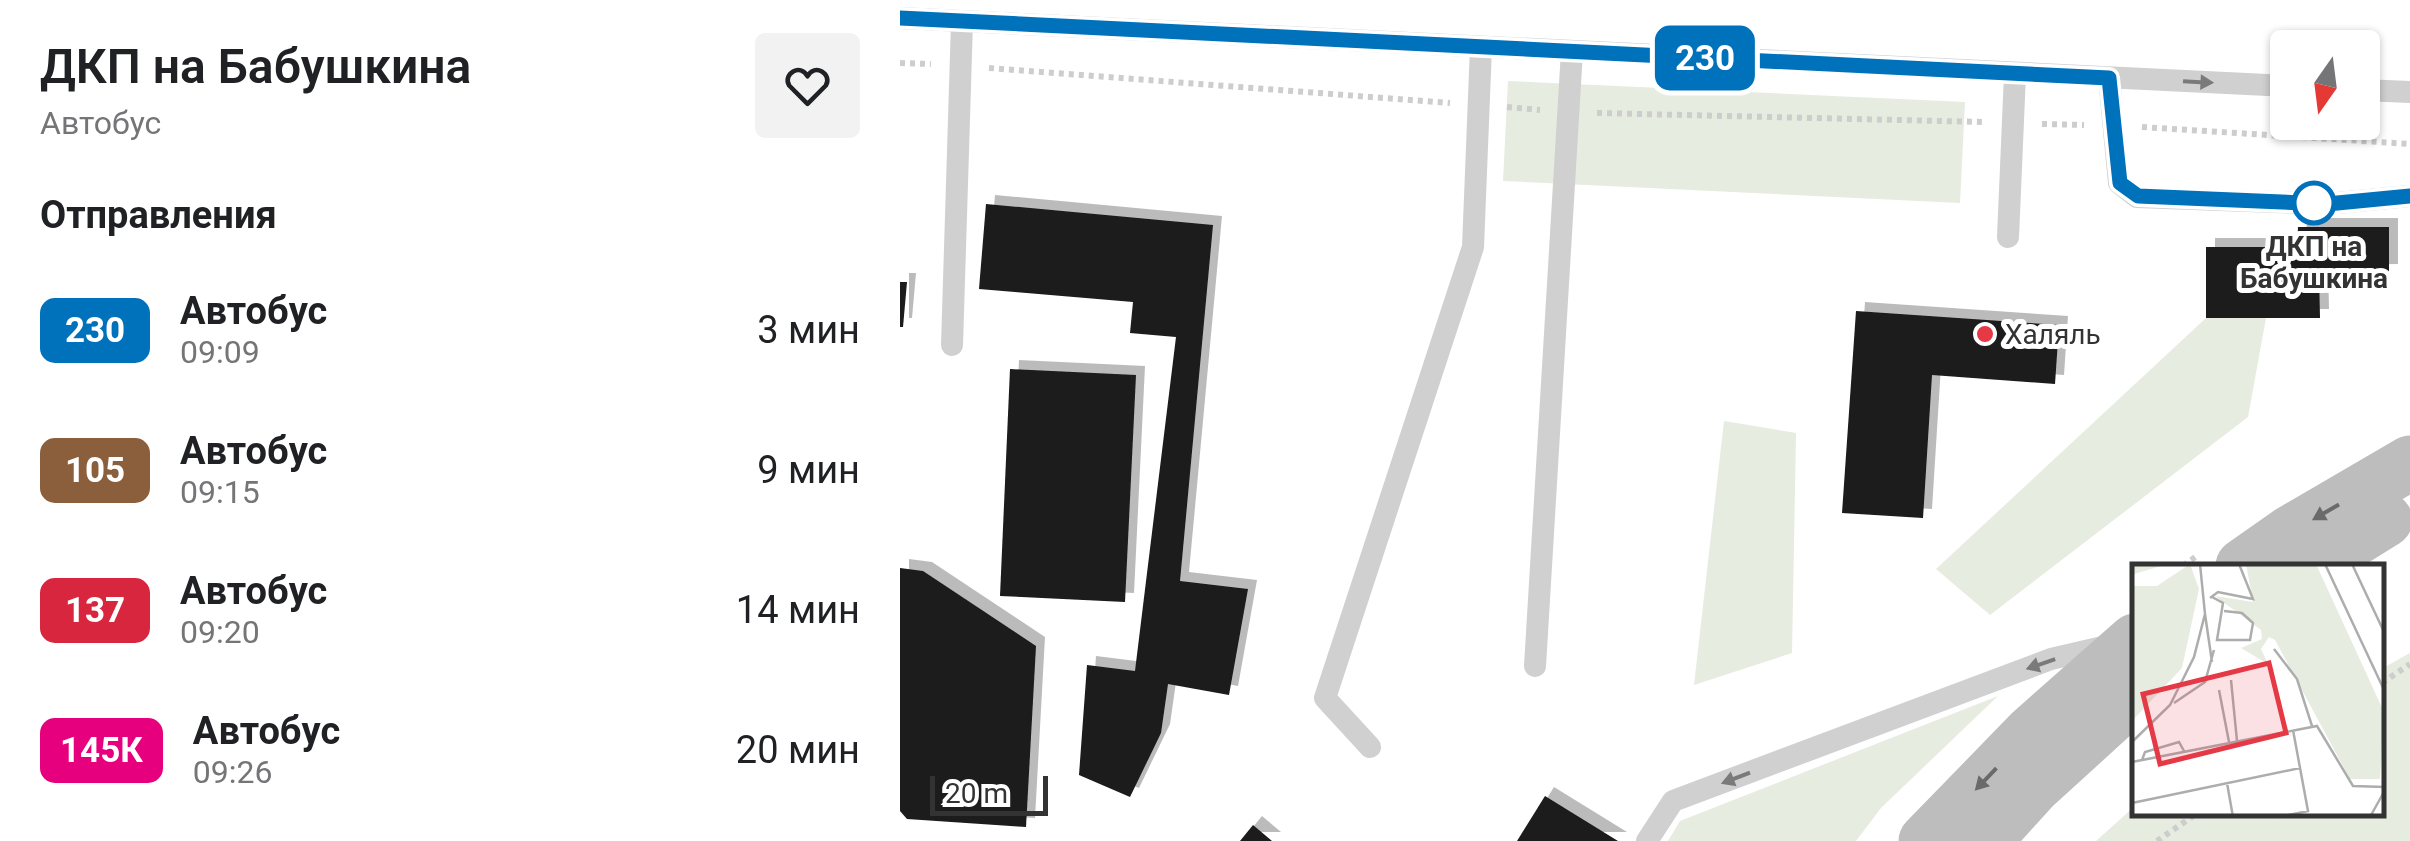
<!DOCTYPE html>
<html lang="ru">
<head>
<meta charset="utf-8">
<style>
  body { margin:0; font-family:Roboto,sans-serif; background:#f2f2f2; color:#202124; height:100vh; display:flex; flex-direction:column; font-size:38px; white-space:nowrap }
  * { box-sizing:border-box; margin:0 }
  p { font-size:32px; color:#757577 }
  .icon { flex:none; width:55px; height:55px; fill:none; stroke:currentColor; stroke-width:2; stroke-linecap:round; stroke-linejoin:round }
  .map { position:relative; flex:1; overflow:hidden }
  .sheet { display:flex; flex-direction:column; background:#fff; width:900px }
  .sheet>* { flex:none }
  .badge { padding:0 20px; border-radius:15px; font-size:35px; line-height:65px }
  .needle { width:65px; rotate:194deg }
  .fabs { position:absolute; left:1370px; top:30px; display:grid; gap:20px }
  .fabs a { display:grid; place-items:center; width:110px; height:110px; border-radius:10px; background:#fff; box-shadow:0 2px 8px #0004; font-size:50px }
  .scale { position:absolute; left:30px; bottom:25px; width:118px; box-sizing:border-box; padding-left:10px; border:5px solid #333; border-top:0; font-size:28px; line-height:35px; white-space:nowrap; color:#333; -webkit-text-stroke:8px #fff; paint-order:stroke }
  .map>.badge { position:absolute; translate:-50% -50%; box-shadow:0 0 0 5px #fff }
  h2 { padding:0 40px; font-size:38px; line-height:90px }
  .round { display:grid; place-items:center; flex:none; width:105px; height:105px; border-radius:10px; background:#f2f2f2 }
  .overview { display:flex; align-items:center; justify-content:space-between; height:170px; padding:0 40px }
  h1 { font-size:48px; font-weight:600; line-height:75px }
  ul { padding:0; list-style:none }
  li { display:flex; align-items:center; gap:30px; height:140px; padding:0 40px }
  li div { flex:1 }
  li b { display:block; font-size:38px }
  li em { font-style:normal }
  li .badge { min-width:110px; font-weight:700; text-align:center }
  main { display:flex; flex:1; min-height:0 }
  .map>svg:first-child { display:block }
  .green { fill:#e6ecdf }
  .building { fill:#1a1a1a; filter:url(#shadow) }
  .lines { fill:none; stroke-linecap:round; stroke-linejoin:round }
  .path { stroke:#cdcdcd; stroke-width:6; stroke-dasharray:5 5; stroke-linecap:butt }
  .lane { stroke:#d0d0d0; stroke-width:22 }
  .secondary { stroke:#bdbdbd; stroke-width:55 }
  .oneway { fill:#7a7a7a }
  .oneway2 { fill:#6a6a6a }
  .line-casing { stroke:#fff; stroke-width:22 }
  .line { stroke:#0072bc; stroke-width:15 }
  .stop-dot { fill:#fff; stroke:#0072bc; stroke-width:5 }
  .poi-dot { fill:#e63946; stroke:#fff; stroke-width:4 }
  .labels { text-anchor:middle; stroke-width:10; stroke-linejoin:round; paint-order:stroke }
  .stop-label { font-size:28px; font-weight:bold; fill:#333; stroke:#fff }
  .poi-label { font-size:28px; fill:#333; stroke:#fff; text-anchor:start }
  .inset-road { fill:none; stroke:#adadad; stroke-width:2.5 }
  .view { fill:#e63946; fill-opacity:0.15; stroke:#e63946; stroke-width:5 }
  .inset-edge { fill:none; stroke:#333; stroke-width:5 }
</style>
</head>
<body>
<main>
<section class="sheet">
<div class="overview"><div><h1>ДКП на Бабушкина</h1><p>Автобус</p></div><a class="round"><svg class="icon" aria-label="heart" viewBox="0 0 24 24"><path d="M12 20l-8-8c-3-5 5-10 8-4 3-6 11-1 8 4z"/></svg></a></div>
<h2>Отправления</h2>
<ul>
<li><span class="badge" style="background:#0072bc;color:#fff">230</span><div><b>Автобус</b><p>09:09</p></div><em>3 мин</em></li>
<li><span class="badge" style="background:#8b5e3c;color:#fff">105</span><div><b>Автобус</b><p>09:15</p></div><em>9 мин</em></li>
<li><span class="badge" style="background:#d7263d;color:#fff">137</span><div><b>Автобус</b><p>09:20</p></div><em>14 мин</em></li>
<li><span class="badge" style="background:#e6007e;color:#fff">145К</span><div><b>Автобус</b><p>09:26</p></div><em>20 мин</em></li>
</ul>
</section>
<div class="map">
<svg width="1510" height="841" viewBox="0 0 1510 841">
  <defs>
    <filter id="shadow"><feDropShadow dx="9" dy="-9" stdDeviation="0" flood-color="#0004"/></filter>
  </defs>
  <rect width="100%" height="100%" fill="#fff"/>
  <!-- green -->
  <g class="green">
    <polygon points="608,81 1065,102 1060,203 603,181"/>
    <polygon points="1306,318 1366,318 1348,417 1090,615 1036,569"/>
    <polygon points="824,421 896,433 892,653 794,685"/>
    <polygon points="1510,653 1510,841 1196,841 1235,806 1235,814 1482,814 1483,668"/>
    <polygon points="1098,696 981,808 956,841 768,841 780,821"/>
  </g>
  <!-- building -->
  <g class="building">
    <polygon points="86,204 313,225 280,581 348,589 329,695 268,684 261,733 230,797 179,775 187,665 235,671 276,337 230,333 233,302 79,289"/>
    <polygon points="1398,227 1489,227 1489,273 1419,274 1420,318 1306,318 1306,247 1397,247"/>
    <polygon points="0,282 7,282 3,327 0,327"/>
    <polygon points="956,311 1159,325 1155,384 1032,375 1023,518 942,513"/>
    <polygon points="110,369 236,375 225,602 100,596"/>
    <polygon points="0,568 23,571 136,646 126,827 7,819 0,811"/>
    <polygon points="645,796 718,841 617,841"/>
    <polygon points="353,825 372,841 340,841"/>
  </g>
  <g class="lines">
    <!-- path -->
    <g class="path">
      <polyline points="0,63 31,64"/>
      <polyline points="89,68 550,103"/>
      <polyline points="607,107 640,110"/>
      <polyline points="697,113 1084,122"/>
      <polyline points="1142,124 1184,125"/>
      <polyline points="1242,127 1510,144"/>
      <polyline points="1283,566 1298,555"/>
      <polyline points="1482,683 1510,664"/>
      <polyline points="1257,841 1296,814"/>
    </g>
    <!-- lane -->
    <g class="lane">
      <polyline points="0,18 1388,86"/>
      <polyline points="1209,78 1219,183 1237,197 1427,204 1510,196"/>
      <polyline points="1462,90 1510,92"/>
      <polyline points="1108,237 1115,74"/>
      <polyline points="52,345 62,22"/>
      <polyline points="635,666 672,51"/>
      <polyline points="470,747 425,698 573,247 581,47"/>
      <polyline points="747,841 773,801 1151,659 1207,646"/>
    </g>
    <!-- secondary -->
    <g class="secondary">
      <polyline points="1343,566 1390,533 1510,463"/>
      <polyline points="1411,566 1485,520"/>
      <polyline points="1026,841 1132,732 1235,641"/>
      <polyline points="1084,841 1133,787 1235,694"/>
    </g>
  </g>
  <!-- one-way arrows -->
  <defs><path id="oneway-solid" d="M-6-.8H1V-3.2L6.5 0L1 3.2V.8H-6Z" transform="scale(2.5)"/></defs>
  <g class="oneway">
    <use href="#oneway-solid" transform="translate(1298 82) rotate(3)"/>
    <use href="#oneway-solid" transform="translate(1141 664) rotate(161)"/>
    <use href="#oneway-solid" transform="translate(836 778) rotate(159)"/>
  </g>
  <g class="oneway2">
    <use href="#oneway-solid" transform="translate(1426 512) rotate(150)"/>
    <use href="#oneway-solid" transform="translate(1086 779) rotate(134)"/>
  </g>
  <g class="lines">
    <!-- line casing -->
    <g class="line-casing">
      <polyline id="line" points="0,18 1209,78 1220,183 1238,196 1427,204 1510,196"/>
    </g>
    <!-- line -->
    <use href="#line" class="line"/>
  </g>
  <!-- markers -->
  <circle class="stop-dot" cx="1414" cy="203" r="20"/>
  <circle class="poi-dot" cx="1085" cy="334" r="10"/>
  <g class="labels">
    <!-- stop labels -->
    <g class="stop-label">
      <text x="1414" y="256">ДКП на<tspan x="1414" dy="32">Бабушкина</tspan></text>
    </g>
    <!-- poi labels -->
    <g class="poi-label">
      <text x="1105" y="344">Халяль</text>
    </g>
  </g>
  <!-- overview -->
  <g transform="translate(1232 564)">
    <rect width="252" height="252" fill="#fff"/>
    <path d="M0 0H36L2 10V22H25L58 0 67 25 50 104 0 157ZM114 0H184L252 148 248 215H218L143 76 137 73 129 85 136 100 109 84 130 75 129 66 83 32 121 38Z" fill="#e6ecdf"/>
    <path class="inset-road" d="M193 0 253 128M220 0 253 70M80 33 91 39 85 76H118L121 59 110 49 92 47M78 34 86 28 121 35 107 0M73 50 80 98M142 85 165 115 180 162M99 116 105 177M87 126 97 178M42 139 73 118 82 86M0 178 38 141 62 93 73 50 68 0M10 196 13 188 47 178 52 187M0 198 185 162 221 222 253 223M95 219 101 253M0 239 168 204M147 253 176 247 161 166M238 253 253 226"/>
    <path class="view" d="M137 99 154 169 28 200 11 130Z"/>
    <rect width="252" height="252" class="inset-edge"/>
  </g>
</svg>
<div class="fabs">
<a><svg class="needle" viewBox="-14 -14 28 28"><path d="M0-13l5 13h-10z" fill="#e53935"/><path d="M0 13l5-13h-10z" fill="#757577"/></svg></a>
</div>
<div class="scale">20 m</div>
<b class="badge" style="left:805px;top:58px;background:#0072bc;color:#fff">230</b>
</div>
</main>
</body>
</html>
